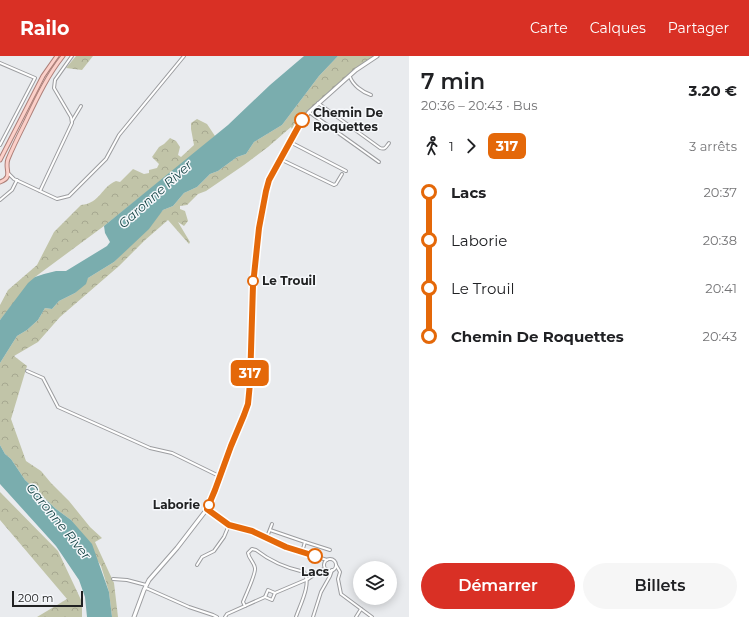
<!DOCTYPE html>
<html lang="fr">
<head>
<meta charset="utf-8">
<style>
  body { margin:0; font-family:Montserrat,sans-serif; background:#f6f6f6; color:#202124; height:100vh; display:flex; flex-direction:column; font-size:15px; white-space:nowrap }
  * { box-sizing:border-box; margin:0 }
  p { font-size:13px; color:#757577 }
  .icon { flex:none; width:22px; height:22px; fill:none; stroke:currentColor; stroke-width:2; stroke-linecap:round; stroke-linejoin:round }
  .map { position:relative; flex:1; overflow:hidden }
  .panel { display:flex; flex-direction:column; background:#fff; width:340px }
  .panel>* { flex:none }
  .badge { padding:0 8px; border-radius:6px; font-size:14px; line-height:26px }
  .fabs { position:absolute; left:353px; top:505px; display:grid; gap:8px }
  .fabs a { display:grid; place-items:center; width:44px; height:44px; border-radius:50%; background:#fff; box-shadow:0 2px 10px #0003; font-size:20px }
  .scale { position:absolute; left:12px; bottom:10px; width:71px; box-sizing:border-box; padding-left:4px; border:2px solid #212223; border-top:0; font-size:11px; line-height:14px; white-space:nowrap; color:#212223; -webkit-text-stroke:3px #f6f8fb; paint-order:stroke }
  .map>.badge { position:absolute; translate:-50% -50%; box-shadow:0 0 0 2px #fff }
  .legs { display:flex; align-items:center; gap:6px; height:44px; padding:0 12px; font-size:13px }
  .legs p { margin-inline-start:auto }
  .overview { display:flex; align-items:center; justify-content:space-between; height:68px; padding:0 12px }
  h1 { font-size:22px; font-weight:600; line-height:30px }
  .action { display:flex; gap:8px; margin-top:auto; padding:8px 12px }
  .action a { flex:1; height:46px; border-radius:24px; background:#d93025; color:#fff; font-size:16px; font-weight:600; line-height:46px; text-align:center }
  .action a+a { background:#f6f6f6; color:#202124 }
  ul { padding:0 12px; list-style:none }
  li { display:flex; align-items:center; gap:14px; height:48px; font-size:15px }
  li i { display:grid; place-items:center; width:6px; height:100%; margin:0 5px; background:currentColor }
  li i::after { content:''; width:10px; height:10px; margin:-5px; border:3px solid; border-radius:50%; background:#fff }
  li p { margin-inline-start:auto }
  li:first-child i { background:linear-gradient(#0000 50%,currentColor 0) }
  li:last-child i { background:linear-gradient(currentColor 50%,#0000 0) }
  header { display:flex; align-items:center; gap:24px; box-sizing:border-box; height:56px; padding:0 20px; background:#d93025; color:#fff }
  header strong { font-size:19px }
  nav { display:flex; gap:22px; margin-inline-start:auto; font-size:14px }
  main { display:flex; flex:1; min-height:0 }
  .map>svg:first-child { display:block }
  .forest { fill:url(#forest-crowns) }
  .water { fill:#7aadae }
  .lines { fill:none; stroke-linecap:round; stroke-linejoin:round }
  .street-casing { stroke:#9c9da0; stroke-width:4 }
  .secondary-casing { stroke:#9c9da0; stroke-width:5 }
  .primary-casing { stroke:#ad7f78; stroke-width:5 }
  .street { stroke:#fff; stroke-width:2 }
  .secondary { stroke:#fff; stroke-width:3 }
  .primary { stroke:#fbd0c9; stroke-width:3 }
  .line-1-casing { stroke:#fff; stroke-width:9 }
  .line-1 { stroke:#e46809; stroke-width:6 }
  .stop-1-dot { fill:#fff; stroke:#e46809; stroke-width:2 }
  .labels { text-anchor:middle; stroke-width:3; stroke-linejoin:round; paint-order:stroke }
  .stop-label { font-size:12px; font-weight:bold; fill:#212223; stroke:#f6f8fb; text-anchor:start }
  .water-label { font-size:13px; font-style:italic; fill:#174647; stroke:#f6f8fb }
</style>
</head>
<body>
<header>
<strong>Railo</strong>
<nav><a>Carte</a><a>Calques</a><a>Partager</a></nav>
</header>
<main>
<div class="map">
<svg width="409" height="561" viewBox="0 0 409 561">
  <defs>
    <pattern id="forest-crowns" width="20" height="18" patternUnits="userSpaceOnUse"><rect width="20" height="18" fill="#c1c4a8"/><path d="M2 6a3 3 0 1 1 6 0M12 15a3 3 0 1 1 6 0" fill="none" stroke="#a6a890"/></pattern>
  </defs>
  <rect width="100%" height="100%" fill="#e9ebee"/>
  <!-- forest -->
  <g class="forest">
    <polygon points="76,0 93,0 82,14 66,12"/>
    <polygon points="338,0 377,0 356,14 314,51 294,78 291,71 268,91 244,109 206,135 198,138 187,149 180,150 180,153 185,155 188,165 184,170 178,166 190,186 189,188 168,164 144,185 119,210 60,261 38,286 14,300 27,310 11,363 26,405 41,415 51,427 69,445 90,471 102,482 95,486 114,527 118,561 112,561 109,536 101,510 71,464 56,453 25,424 11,403 5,398 0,389 0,307 17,280 27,274 38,264 45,252 52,253 59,245 75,237 88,222 114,206 163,154 173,150 184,137 197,131 210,118 218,115 237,101 246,98 254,86 282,69 319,20"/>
    <path d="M197 63 207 68 215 80 193 99 104 170 35 221 0 264V249L8 234 37 209 54 176 81 149C101 147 101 131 116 125L120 126 133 113 144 118 149 117V114L157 112 159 108 152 101 159 91 164 88 170 82 176 85 180 91 178 99 181 101 194 89 191 73V67Z"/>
    <polygon points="0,436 58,495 82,546 82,561 37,561 67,543 0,464"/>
  </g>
  <!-- water -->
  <g class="water">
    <polygon points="304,0 338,0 319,20 282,69 254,86 246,98 237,101 218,115 210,118 197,131 184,137 173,150 163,154 149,173 114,206 88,222 86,228 75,237 59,245 52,253 45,252 38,264 27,274 17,280 0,307 0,264 28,227 35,221 44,218 56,215 66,215 107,190 110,186 105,177 104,170 228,69 270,29"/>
    <polygon points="0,389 5,398 11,403 25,424 56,453 71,464 92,488 109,536 112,561 87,561 85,541 79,524 56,490 0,428"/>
  </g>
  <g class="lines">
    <!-- street casing -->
    <g class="street-casing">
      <g id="street">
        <polyline points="0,7 35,22 0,89"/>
        <path d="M350 21C353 29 362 36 371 39"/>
        <path d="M318 47 380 92C385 94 386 91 389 87"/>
        <polyline points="309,56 379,106"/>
        <polyline points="72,65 81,50"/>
        <polyline points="290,86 346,115"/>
        <polyline points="280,103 334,129 336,128 342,118"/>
        <polyline points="8,117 14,123 57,143 69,140 106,103 119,79 184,0"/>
        <polyline points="40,135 72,67 71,61 54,32 55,24 72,0"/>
        <polyline points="0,144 12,134 17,124"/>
        <polyline points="27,315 43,322 58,351 150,392 172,397 219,420"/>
        <polyline points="207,453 229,469 253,475 286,491 327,504"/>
        <polyline points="270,474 305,486 302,496"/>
        <polyline points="267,481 272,468"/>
        <polyline points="305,486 330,494"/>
        <circle cx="330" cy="509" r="6"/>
        <polyline points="197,509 202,501 214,495 224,481 229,469"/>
        <polyline points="336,509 340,516 338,523 341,538 372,561"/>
        <polyline points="113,523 127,524 146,529"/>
        <polyline points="146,532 189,551 213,559 217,561"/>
        <polyline points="265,541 272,544 275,537"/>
        <path d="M245 550 243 546C246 538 256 518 255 512 254 506 249 503 248 497L252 493 256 494C270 505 286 512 304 516 312 527 300 549 296 561"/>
        <polyline points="225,561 227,558 265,541 268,534 275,537 308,523 321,514 326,513"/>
        <polyline points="313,561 321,536 330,520 332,514"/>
        <polyline points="356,561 361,553"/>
      </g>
    </g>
    <!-- secondary casing -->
    <g class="secondary-casing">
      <polyline id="secondary" points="134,561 144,534 149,524 177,492 207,453 215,434 231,390 244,359 248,348 250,327 252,241 259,171 269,124 294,78 309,56 356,14 377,0"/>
    </g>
    <!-- primary casing -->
    <g class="primary-casing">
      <g id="primary">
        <polyline points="0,104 43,20 57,0"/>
        <path d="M0 126C14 121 4 113 8 103 13 91 19 79 25 67 36 44 47 20 63 0"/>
      </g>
    </g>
    <!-- street -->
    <use href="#street" class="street"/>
    <!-- secondary -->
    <use href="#secondary" class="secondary"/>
    <!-- primary -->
    <use href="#primary" class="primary"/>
  </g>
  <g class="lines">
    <!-- line-1 casing -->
    <g class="line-1-casing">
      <polyline id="line-1" points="302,64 269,124 266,135 259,172 253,229 250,327 248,348 244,359 231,390 215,434 207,453 229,469 252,475 286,491 315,500"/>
    </g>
    <!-- line-1 -->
    <use href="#line-1" class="line-1"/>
  </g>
  <!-- markers -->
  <g class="stop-1-dot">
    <circle cx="302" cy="64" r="7"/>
    <circle cx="253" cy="225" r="5"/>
    <circle cx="209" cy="449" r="5"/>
    <circle cx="315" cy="500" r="7"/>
  </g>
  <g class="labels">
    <!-- stop labels -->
    <g class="stop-label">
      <text x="313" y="61">Chemin De<tspan x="313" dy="14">Roquettes</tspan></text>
      <text x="262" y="229">Le Trouil</text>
      <text x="200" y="453" text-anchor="end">Laborie</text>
      <text x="315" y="520" text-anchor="middle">Lacs</text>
    </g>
    <!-- water labels -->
    <g class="water-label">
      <text transform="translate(155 138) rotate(-42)" y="5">Garonne River</text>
      <text transform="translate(59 465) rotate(51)" y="5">Garonne River</text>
    </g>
  </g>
</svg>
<div class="fabs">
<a><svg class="icon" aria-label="layers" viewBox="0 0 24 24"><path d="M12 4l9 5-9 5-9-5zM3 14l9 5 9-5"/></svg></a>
</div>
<div class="scale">200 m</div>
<b class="badge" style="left:250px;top:317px;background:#e46809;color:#fff">317</b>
</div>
<section class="panel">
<div class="overview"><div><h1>7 min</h1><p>20:36 – 20:43 · Bus</p></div><b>3.20 €</b></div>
<div class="legs"><svg class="icon" aria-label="walk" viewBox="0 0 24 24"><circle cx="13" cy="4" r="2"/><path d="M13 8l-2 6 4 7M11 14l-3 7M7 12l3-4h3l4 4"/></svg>1<svg class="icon" aria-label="forward" viewBox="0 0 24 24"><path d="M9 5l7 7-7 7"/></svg><b class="badge" style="background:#e46809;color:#fff">317</b><p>3 arrêts</p></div>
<ul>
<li><i style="color:#e46809"></i><b>Lacs</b><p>20:37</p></li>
<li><i style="color:#e46809"></i><span>Laborie</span><p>20:38</p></li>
<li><i style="color:#e46809"></i><span>Le Trouil</span><p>20:41</p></li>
<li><i style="color:#e46809"></i><b>Chemin De Roquettes</b><p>20:43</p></li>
</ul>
<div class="action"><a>Démarrer</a><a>Billets</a></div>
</section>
</main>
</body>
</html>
